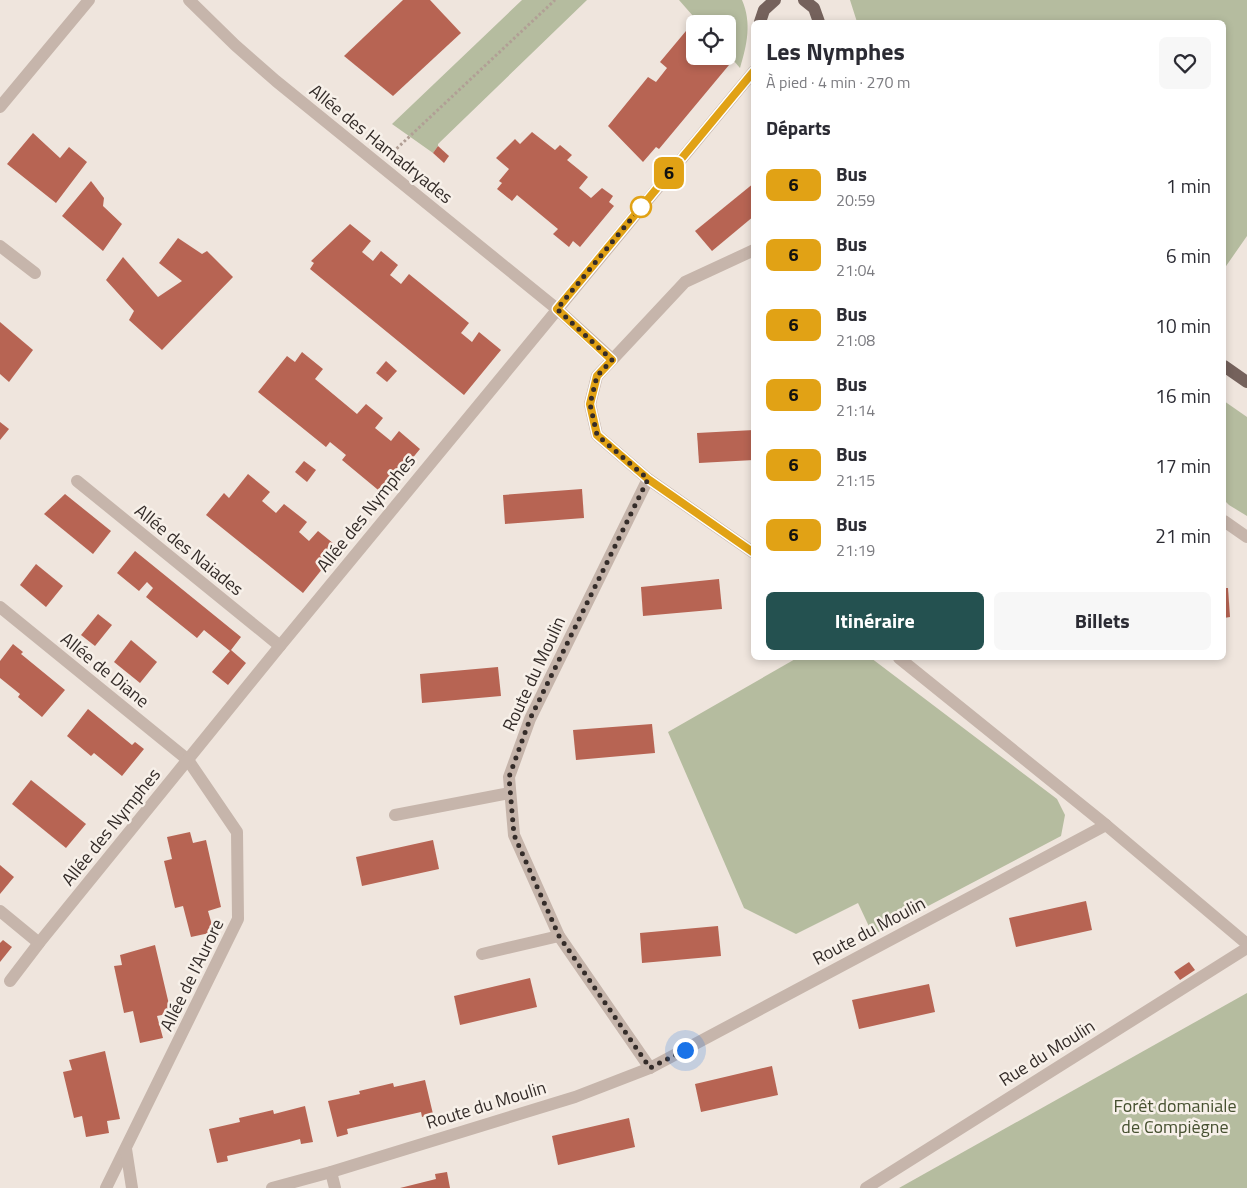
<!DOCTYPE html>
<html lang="fr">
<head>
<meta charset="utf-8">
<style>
  body { margin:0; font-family:"Titillium Web",sans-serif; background:#f7f7f7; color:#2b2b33; height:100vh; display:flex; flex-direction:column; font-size:19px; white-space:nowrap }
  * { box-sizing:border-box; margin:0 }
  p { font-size:16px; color:#7c7c81 }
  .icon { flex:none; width:28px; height:28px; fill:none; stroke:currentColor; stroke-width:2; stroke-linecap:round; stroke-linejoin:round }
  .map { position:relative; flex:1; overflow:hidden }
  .panel { position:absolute; left:751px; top:20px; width:475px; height:640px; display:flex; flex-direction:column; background:#fff; border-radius:8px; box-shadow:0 2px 8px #0003 }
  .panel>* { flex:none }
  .badge { padding:0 10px; border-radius:8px; font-size:18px; line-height:32px }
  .fabs { position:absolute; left:686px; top:15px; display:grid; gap:10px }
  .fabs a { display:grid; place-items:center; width:50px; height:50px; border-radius:8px; background:#fff; box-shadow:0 2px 8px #0003; font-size:25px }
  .you { position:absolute; width:25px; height:25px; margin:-12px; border:4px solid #fff; border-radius:50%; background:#1a73e8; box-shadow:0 0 0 8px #1a73e833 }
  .map>.badge { position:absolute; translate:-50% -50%; box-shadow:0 0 0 2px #fff }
  h2 { padding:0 15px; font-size:19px; line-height:45px }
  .round { display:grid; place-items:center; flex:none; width:52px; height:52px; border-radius:8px; background:#f7f7f7 }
  .overview { display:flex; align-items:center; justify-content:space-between; height:85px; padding:0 15px }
  h1 { font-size:24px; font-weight:700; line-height:38px }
  .cta { display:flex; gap:10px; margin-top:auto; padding:10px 15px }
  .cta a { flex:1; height:58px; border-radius:8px; background:#245150; color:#fff; font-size:20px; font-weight:700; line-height:58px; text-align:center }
  .cta a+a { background:#f7f7f7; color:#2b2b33 }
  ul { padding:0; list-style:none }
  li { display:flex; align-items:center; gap:15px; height:70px; padding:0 15px }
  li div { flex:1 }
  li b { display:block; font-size:19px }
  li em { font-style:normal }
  li .badge { min-width:55px; font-weight:700; text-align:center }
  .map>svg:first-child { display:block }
  .green { fill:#b5bc9f }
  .building { fill:#b76453 }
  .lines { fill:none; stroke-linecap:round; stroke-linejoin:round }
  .path { stroke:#b19f95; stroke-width:3; stroke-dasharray:2.5 2.5; stroke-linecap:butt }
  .minor { stroke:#c6b5ab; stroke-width:12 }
  .major { stroke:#75625c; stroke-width:12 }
  .line-casing { stroke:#fff; stroke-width:11 }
  .line { stroke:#e1a215; stroke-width:8 }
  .walk { stroke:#342c29; stroke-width:5; stroke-dasharray:0 9 }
  .stop-dot { fill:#fff; stroke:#e1a215; stroke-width:2.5 }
  .labels { text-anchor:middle; stroke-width:5; stroke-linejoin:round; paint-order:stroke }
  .street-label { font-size:18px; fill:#342c29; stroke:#f7f0e9 }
  .park-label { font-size:18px; fill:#465030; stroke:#f7f0e9 }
</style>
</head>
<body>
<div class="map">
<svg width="1247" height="1188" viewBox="0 0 1247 1188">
  <rect width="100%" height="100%" fill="#efe5dd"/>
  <!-- green -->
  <g class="green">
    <polygon points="522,0 587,0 438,144 438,146 433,153 392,124"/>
    <path d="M679 0H742C752 23 747 45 740 68L728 54V24H700Z"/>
    <polygon points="850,0 1247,0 1247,236 1224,269 1224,22 857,22"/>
    <polygon points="1224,401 1247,417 1247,516 1229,505 1224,500"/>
    <polygon points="797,658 871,658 1057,799 1065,815 1061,836 873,935 858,903 796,934 744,908 668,732"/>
    <polygon points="1247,993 1247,1188 899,1188"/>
  </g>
  <!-- building -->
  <g class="building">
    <polygon points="403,0 430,0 461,33 393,96 344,56"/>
    <polygon points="691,25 695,30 695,56 721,56 729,65 659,149 656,147 643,162 608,126 648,77 656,82 667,68 660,62"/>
    <polygon points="532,132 555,150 560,145 572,155 567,160 588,177 579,188 591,198 602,188 613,196 609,202 614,206 580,247 573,241 569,247 553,234 558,229 517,195 512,201 497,189 502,183 499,181 509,169 496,158 515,139 520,144"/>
    <polygon points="33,133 60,158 69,147 87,162 56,203 7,164"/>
    <polygon points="438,146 449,156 444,163 433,153"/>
    <polygon points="91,181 104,198 103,206 122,224 103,251 62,216"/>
    <polygon points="754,183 754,216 712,251 695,231"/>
    <polygon points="350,224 371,241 362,252 373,261 381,251 398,265 390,275 401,284 409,274 469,323 461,333 472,342 479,332 501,350 464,395 310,269 314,263 311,261"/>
    <polygon points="178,238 202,254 207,251 233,277 162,350 129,320 134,311 106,280 123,257 158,297 182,281 159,263"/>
    <polygon points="0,322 33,350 9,382 0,374"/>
    <polygon points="302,352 323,369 315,379 357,414 366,404 383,418 375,428 391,441 399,431 420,449 383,494 342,460 346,455 330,442 326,447 258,392 287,356 295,362"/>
    <polygon points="386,361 397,371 387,382 376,373"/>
    <polygon points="0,422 9,429 0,440"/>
    <polygon points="754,430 754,460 699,463 697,433"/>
    <polygon points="304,461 316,470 307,482 295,472"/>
    <polygon points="248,474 270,492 262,501 276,513 284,504 307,522 299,532 309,541 318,531 339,548 303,593 206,515 224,493 229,498"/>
    <polygon points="582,489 584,518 505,524 503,495"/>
    <polygon points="65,494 111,531 93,554 44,514"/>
    <polygon points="135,551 241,637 231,650 246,663 228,685 212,672 230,651 204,630 197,638 146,597 153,588 147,582 139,591 117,573"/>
    <polygon points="36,564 63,586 46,607 20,585"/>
    <polygon points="719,579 722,609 643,616 641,587"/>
    <polygon points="1224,588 1228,588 1230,617 1224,618"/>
    <polygon points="98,614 112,625 95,646 81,635"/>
    <polygon points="131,640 157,662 140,683 114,662"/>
    <polygon points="13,644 23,652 21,654 65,690 42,717 18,697 20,694 0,678 0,661"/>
    <polygon points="498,667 501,696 422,703 420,674"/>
    <polygon points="88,709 132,745 135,742 144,749 122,776 94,753 91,756 67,736"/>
    <polygon points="652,724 655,753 576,760 573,730"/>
    <polygon points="31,780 86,824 66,848 12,804"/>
    <polygon points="190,832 193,843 206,840 221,907 208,911 214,932 191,937 183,906 175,908 164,861 172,859 167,837"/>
    <polygon points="433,840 439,869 362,886 356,857"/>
    <polygon points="0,865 14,877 0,894"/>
    <polygon points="1086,901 1092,930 1016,947 1009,918"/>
    <polygon points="718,926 721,956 642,963 640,933"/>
    <polygon points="3,940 12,947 0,962 0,943"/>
    <polygon points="155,945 171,1013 157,1016 163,1038 140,1043 133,1011 124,1013 114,966 122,965 120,955"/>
    <polygon points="1189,962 1195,970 1180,980 1174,972"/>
    <polygon points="530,978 537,1007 460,1025 454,996"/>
    <polygon points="929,984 935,1012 859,1029 852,1000"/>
    <polygon points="105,1051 120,1119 107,1121 109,1133 86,1137 82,1116 74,1118 63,1072 72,1070 69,1060"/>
    <polygon points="772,1066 778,1095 701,1112 695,1084"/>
    <polygon points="425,1080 433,1114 422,1117 421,1112 347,1129 348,1134 337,1137 328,1101 360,1094 359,1091 393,1083 394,1087"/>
    <polygon points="305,1106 313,1142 301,1144 300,1139 289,1142 227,1156 228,1161 217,1163 209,1129 240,1122 239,1118 273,1110 274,1114"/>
    <polygon points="629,1118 635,1147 558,1165 552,1136"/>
    <polygon points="447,1172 450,1188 400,1188 436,1179 435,1174"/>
  </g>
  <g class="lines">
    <!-- path -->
    <polyline class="path" points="393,152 555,0"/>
    <!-- minor -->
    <g class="minor">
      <polyline points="189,0 235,45 276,81 557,309 612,359"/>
      <polyline points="0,107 89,0"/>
      <polyline points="0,246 35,273"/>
      <polyline points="754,250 685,282 597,376 590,404 597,435 648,479 754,553"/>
      <polyline points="648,479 530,719 509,777 514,835 559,936 650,1068"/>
      <polyline points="77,481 280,646"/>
      <polyline points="1224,521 1247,537"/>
      <polyline points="0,607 188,760 237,832 238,919 106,1188"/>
      <polyline points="899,658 1106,825 1247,944"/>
      <polyline points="395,815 510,793"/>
      <polyline points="0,911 39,943"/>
      <polyline points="482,954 559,936"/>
      <polyline points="10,981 39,943 280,646 754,71"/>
      <polyline points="126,1149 132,1188"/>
      <polyline points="331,1172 335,1188"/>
      <polyline points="272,1188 331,1172 575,1097 650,1068 1106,825"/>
      <polyline points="866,1188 1247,948"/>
    </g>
    <!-- major -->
    <g class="major">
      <polyline points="804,0 814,8 819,22"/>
      <polyline points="760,22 764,10 775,0"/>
      <polyline points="1224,366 1247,382"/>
    </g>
  </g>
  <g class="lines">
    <!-- line casing -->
    <g class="line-casing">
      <polyline id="line" points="754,71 557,309 612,360 597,376 590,404 597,435 648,479 754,553"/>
    </g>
    <!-- line -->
    <use href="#line" class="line"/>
    <!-- walk -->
    <polyline class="walk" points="641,207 557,309 612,360 597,376 590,404 597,435 648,479 530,719 509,777 514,835 559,936 650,1068 685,1050"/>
  </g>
  <!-- markers -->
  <circle class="stop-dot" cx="641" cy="207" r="10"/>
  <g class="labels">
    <!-- street labels -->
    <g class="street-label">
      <text transform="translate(381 144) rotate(39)" y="6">Allée des Hamadryades</text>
      <text transform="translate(366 513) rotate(-51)" y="6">Allée des Nymphes</text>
      <text transform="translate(189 550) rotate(39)" y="6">Allée des Naiades</text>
      <text transform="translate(105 670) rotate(39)" y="6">Allée de Diane</text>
      <text transform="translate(534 674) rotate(-65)" y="6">Route du Moulin</text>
      <text transform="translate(111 827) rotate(-51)" y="6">Allée des Nymphes</text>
      <text transform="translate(869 931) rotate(-28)" y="6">Route du Moulin</text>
      <text transform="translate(192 975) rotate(-64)" y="6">Allée de l'Aurore</text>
      <text transform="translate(1047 1053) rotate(-32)" y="6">Rue du Moulin</text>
      <text transform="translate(486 1105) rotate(-17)" y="6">Route du Moulin</text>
    </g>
    <!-- park labels -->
    <g class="park-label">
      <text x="1175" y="1112">Forêt domaniale<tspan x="1175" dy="21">de Compiègne</tspan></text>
    </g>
  </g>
</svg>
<div class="fabs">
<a><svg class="icon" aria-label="locate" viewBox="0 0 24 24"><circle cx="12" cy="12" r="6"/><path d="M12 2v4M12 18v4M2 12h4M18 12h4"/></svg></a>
</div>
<div class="you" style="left:685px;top:1050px"></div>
<b class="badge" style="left:669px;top:173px;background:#e1a215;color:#111">6</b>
<section class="panel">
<div class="overview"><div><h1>Les Nymphes</h1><p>À pied · 4 min · 270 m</p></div><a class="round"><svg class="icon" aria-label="heart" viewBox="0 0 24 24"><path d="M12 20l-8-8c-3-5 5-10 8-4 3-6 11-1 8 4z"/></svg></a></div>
<h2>Départs</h2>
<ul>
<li><span class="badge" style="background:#e1a215;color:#111">6</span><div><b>Bus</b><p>20:59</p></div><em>1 min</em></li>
<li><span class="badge" style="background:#e1a215;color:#111">6</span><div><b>Bus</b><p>21:04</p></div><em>6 min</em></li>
<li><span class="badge" style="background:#e1a215;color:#111">6</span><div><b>Bus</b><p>21:08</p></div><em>10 min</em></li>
<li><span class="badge" style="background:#e1a215;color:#111">6</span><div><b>Bus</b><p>21:14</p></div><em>16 min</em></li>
<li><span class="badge" style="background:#e1a215;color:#111">6</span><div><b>Bus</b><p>21:15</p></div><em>17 min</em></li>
<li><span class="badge" style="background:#e1a215;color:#111">6</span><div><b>Bus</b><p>21:19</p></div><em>21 min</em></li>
</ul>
<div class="cta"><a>Itinéraire</a><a>Billets</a></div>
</section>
</div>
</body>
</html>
